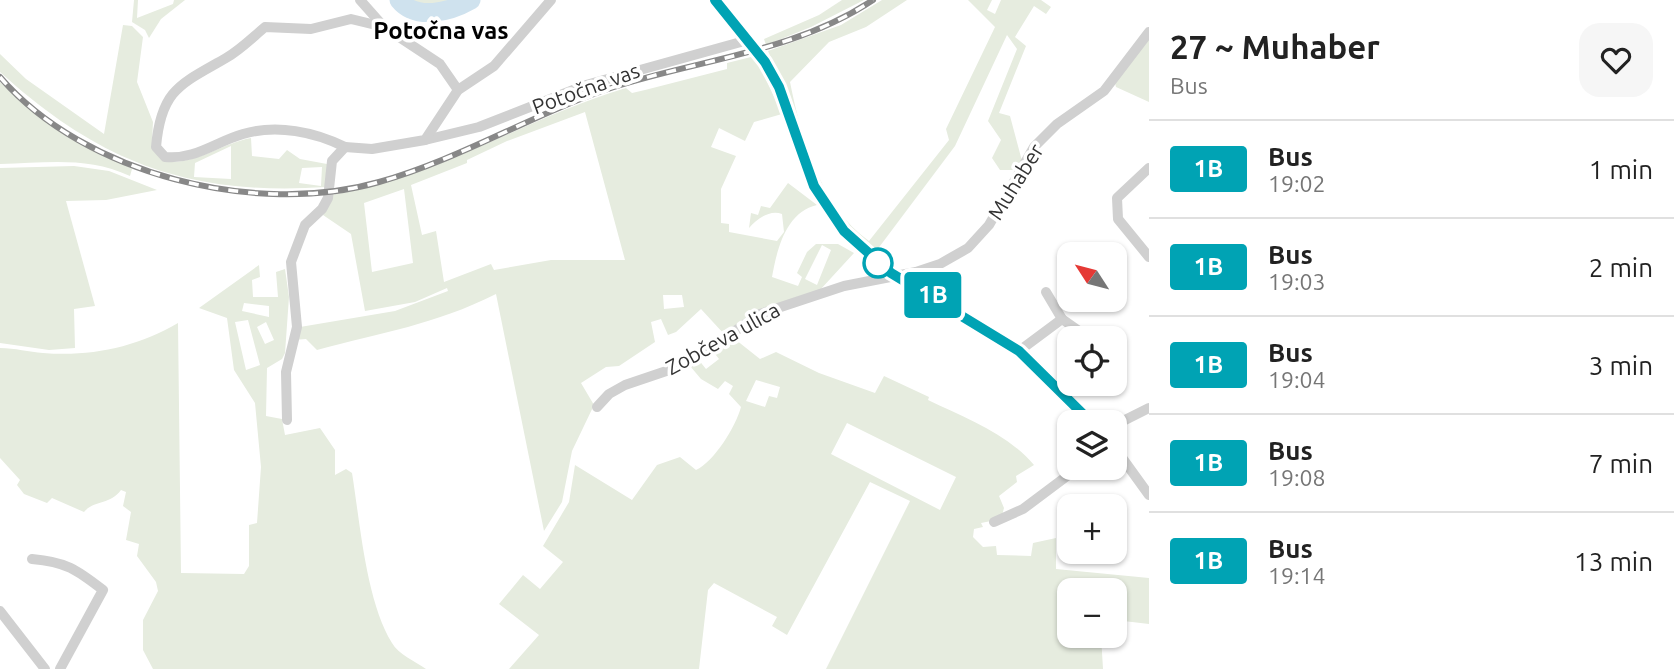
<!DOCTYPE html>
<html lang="en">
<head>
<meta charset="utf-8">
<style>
  body { margin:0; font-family:Ubuntu,sans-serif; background:#f6f6f6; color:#222; height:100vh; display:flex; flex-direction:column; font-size:26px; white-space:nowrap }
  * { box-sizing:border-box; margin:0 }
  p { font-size:23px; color:#767676 }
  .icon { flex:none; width:38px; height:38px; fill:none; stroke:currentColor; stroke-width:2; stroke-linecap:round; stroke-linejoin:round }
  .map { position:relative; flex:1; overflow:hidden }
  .side { display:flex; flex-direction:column; background:#fff; width:525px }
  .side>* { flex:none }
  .badge { padding:0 14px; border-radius:5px; font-size:24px; line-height:46px }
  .needle { width:46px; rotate:306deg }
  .controls { position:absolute; left:1057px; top:242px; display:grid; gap:14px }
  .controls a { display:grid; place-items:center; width:70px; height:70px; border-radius:14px; background:#fff; box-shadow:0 2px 5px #0004; font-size:35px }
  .map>.badge { position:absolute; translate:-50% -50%; box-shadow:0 0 0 4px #fff }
  .round { display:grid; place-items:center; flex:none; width:74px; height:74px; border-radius:21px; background:#f6f6f6 }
  .head { display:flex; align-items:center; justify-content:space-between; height:119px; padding:0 21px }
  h1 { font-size:33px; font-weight:600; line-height:52px }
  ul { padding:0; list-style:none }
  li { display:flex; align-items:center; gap:21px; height:98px; padding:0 21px; border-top:2px solid #e0e0e0 }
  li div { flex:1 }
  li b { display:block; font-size:26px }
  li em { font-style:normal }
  li .badge { min-width:77px; font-weight:700; text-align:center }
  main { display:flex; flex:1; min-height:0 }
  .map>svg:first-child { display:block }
  .green { fill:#e6ecdf; fill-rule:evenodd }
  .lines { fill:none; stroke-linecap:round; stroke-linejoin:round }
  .river { stroke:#cfe2ee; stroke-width:19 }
  .street { stroke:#d0d0d0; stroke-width:10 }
  .rail-casing { stroke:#888; stroke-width:6 }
  .rail { stroke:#fff; stroke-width:3.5; stroke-dasharray:10; stroke-linecap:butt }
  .line-casing { stroke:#fff; stroke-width:16 }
  .line { stroke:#00a3b4; stroke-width:10 }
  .stop-dot { fill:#fff; stroke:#00a3b4; stroke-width:3.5 }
  .labels { text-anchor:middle; stroke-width:7; stroke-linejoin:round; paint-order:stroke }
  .street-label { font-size:21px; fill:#333; stroke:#fff }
  .quarter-label { font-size:24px; font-weight:bold; fill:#000; stroke:#fff }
</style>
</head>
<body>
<main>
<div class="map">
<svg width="1149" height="669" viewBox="0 0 1149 669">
  <rect width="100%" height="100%" fill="#fff"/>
  <!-- green -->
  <g class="green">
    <polygon points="134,0 138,0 137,18 173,4 174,0 185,0 161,19 149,38 145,30 132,22"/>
    <path d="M403 0H460C443 9 419 14 403 0Z"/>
    <polygon points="842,0 864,0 811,27 766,45 764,39 819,15"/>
    <path d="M882 0H907L866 27 829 42 790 82C801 137 820 206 869 241L949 140 946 129 995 27 968 0H992L987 10 995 14 1001 0H1041L1051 7 1046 14 1034 6 1015 37 1026 46 999 113 1010 116 1022 161 1020 170H1000L992 158 1001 140 988 121 1017 49 1007 35 955 146 874 254 846 228 815 181 790 102 768 51 841 25Z"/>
    <path d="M123 25 132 26 143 37 137 82 153 122 152 142 173 162C201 161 224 143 251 138L252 156 279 159 287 150 300 159 327 164 326 187C190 196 100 163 0 72V54L26 79 104 134ZM231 146V179L194 177 195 163ZM322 167 321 186 299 183 302 168Z"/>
    <polygon points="1149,38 1149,102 1116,87 1115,83"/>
    <path d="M755 56 782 114 754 122 745 141 719 128 711 147 736 156 721 189V223L729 224V232L777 241 784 232 782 214C770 209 757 219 749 228L751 213 758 215 761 206 770 208 788 183 817 205C786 212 777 249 772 277L798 286 802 277 797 273 807 252 816 244H838L854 253 820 290 724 334 701 309 676 332 668 335 661 319 651 322 655 342 619 366 606 367 581 383 594 405 572 451 562 502 544 531 496 294C434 325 383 332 317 350L306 339 293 340 300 327 395 311 448 291 447 288 415 302 365 311 351 234 323 215 332 195C437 178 525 118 626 88L632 93 645 90 727 69V63ZM585 112 625 260H551L494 270 491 264 444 282 436 231 422 235 411 185 467 163V160L507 141ZM404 189 413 263 372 272 364 203ZM822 245 831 250 817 285 805 279ZM663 295H682L684 307 664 309Z"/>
    <path d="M0 82 53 126 132 169 130 176C87 156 46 163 0 164Z"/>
    <polygon points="74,166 109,171 157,190 106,200 66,201 95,306 74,309 75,348 49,350 0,343 0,168"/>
    <path d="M259 265 260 277 252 280 253 297H278L276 272 285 269 289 297 285 353 282 359 267 368 266 416 282 419 285 435 320 428 335 450V475L346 469 352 473C360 522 366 601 392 643 398 654 416 662 426 669H153L143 650V620L158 591 156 582 137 556 139 544 126 540 131 512 123 506 126 492 121 490C110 505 94 500 84 512L52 498 47 503 24 494 17 485 20 480 0 458V348C15 348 29 352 43 353 91 357 137 347 178 323L181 573 244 574 249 566V525L257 523 261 467 255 403 234 370 227 318 199 308ZM244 303 269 306V317L242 311ZM248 320 260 365 246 370 235 322ZM266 322 274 340 265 344 257 327Z"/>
    <path d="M731 336 760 359 776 352 819 373 875 393 884 376 929 397 928 400C965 418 1007 433 1034 465L1016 476 1017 482 999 496 1004 508 1001 519 981 523 983 527 974 529 973 537 983 547 996 546 997 555 1031 556 1033 543 1056 538V569L1149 578V624L1115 620V590H1069V635H1101L1103 669H826L910 501 870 482 787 635 772 626 777 617 714 583 708 590 699 669H509L539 635 499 604 523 575 540 589 563 562 543 546 569 502 575 465 632 500 657 465 680 457 696 470C714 462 736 426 741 407L729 394 733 386 725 381 718 389 701 379 690 366 698 359 706 369 719 359 712 350ZM756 380 780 387 777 398 769 396 765 407 746 401ZM847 423 956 477 940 510 831 454Z"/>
  </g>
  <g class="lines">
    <!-- river -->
    <path class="river" d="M399 0C416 21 450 12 471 0"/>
    <!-- street -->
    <g class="street">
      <polyline points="360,0 384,27"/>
      <polyline points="715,0 765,62 779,87 814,186 844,231 892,273 1019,351 1091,422"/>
      <polyline points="425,140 479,127 586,85 748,40"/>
      <path d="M345 147C315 132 277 124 243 134 215 142 195 160 165 157L156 147C161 89 181 84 226 58 240 50 253 37 265 27L311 29 351 19 384 27 440 64 458 90"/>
      <polyline points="1149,168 1117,198 1118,219 1149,257"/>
      <polyline points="1046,292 1062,319"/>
      <polyline points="1019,351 1062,319 1089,338"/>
      <polyline points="597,407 609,394 625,385 687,364 760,314 844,286 916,272 940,264 968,248 989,225 1034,147 1057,124 1104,91 1149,32"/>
      <polyline points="287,420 286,372 297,327 291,262 305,225 322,209 328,198 332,161 345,147 372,149 425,140 458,90 494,66 551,0"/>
      <polyline points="1115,425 1149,408"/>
      <polyline points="1115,448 1149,495"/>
      <polyline points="994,522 1023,509 1079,467"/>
      <path d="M32 559C66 562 76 569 103 590L60 669"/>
      <polyline points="0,611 45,669"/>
    </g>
    <!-- rail casing -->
    <g class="rail-casing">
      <path id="rail" d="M0 77C84 175 257 217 379 182 461 159 534 113 614 87 701 59 795 52 873 0"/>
    </g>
    <!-- rail -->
    <use href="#rail" class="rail"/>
  </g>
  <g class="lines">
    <!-- line casing -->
    <g class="line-casing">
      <polyline id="line" points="715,0 765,62 779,87 814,186 844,231 891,273 1019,351 1091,422"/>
    </g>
    <!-- line -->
    <use href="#line" class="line"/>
  </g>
  <!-- markers -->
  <circle class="stop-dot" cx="878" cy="263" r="14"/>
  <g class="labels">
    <!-- street labels -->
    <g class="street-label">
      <text transform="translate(586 89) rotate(-20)" y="7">Potočna vas</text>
      <text transform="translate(1016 182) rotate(-58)" y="7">Muhaber</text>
      <text transform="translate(723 339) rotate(-29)" y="7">Zobčeva ulica</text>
    </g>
    <!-- quarter labels -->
    <g class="quarter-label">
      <text x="441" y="39">Potočna vas</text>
    </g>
  </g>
</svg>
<div class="controls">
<a><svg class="needle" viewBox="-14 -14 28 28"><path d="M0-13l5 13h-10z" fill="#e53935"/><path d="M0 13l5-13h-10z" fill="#767676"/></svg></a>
<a><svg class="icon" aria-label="locate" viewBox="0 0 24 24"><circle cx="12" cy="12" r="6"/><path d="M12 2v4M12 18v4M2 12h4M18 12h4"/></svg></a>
<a><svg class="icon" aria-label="layers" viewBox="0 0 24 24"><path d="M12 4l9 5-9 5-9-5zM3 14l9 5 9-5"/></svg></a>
<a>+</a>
<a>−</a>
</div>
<b class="badge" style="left:933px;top:295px;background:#00a3b4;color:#fff">1B</b>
</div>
<section class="side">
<div class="head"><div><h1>27 ~ Muhaber</h1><p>Bus</p></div><a class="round"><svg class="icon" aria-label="heart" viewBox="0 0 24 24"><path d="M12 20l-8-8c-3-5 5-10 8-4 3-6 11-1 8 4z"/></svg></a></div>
<ul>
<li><span class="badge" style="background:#00a3b4;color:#fff">1B</span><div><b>Bus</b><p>19:02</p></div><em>1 min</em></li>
<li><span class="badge" style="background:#00a3b4;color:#fff">1B</span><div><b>Bus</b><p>19:03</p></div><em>2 min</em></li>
<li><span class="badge" style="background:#00a3b4;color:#fff">1B</span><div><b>Bus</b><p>19:04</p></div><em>3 min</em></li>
<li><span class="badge" style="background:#00a3b4;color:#fff">1B</span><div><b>Bus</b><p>19:08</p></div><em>7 min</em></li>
<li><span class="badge" style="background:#00a3b4;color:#fff">1B</span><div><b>Bus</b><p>19:14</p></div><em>13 min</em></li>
</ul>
</section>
</main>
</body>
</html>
